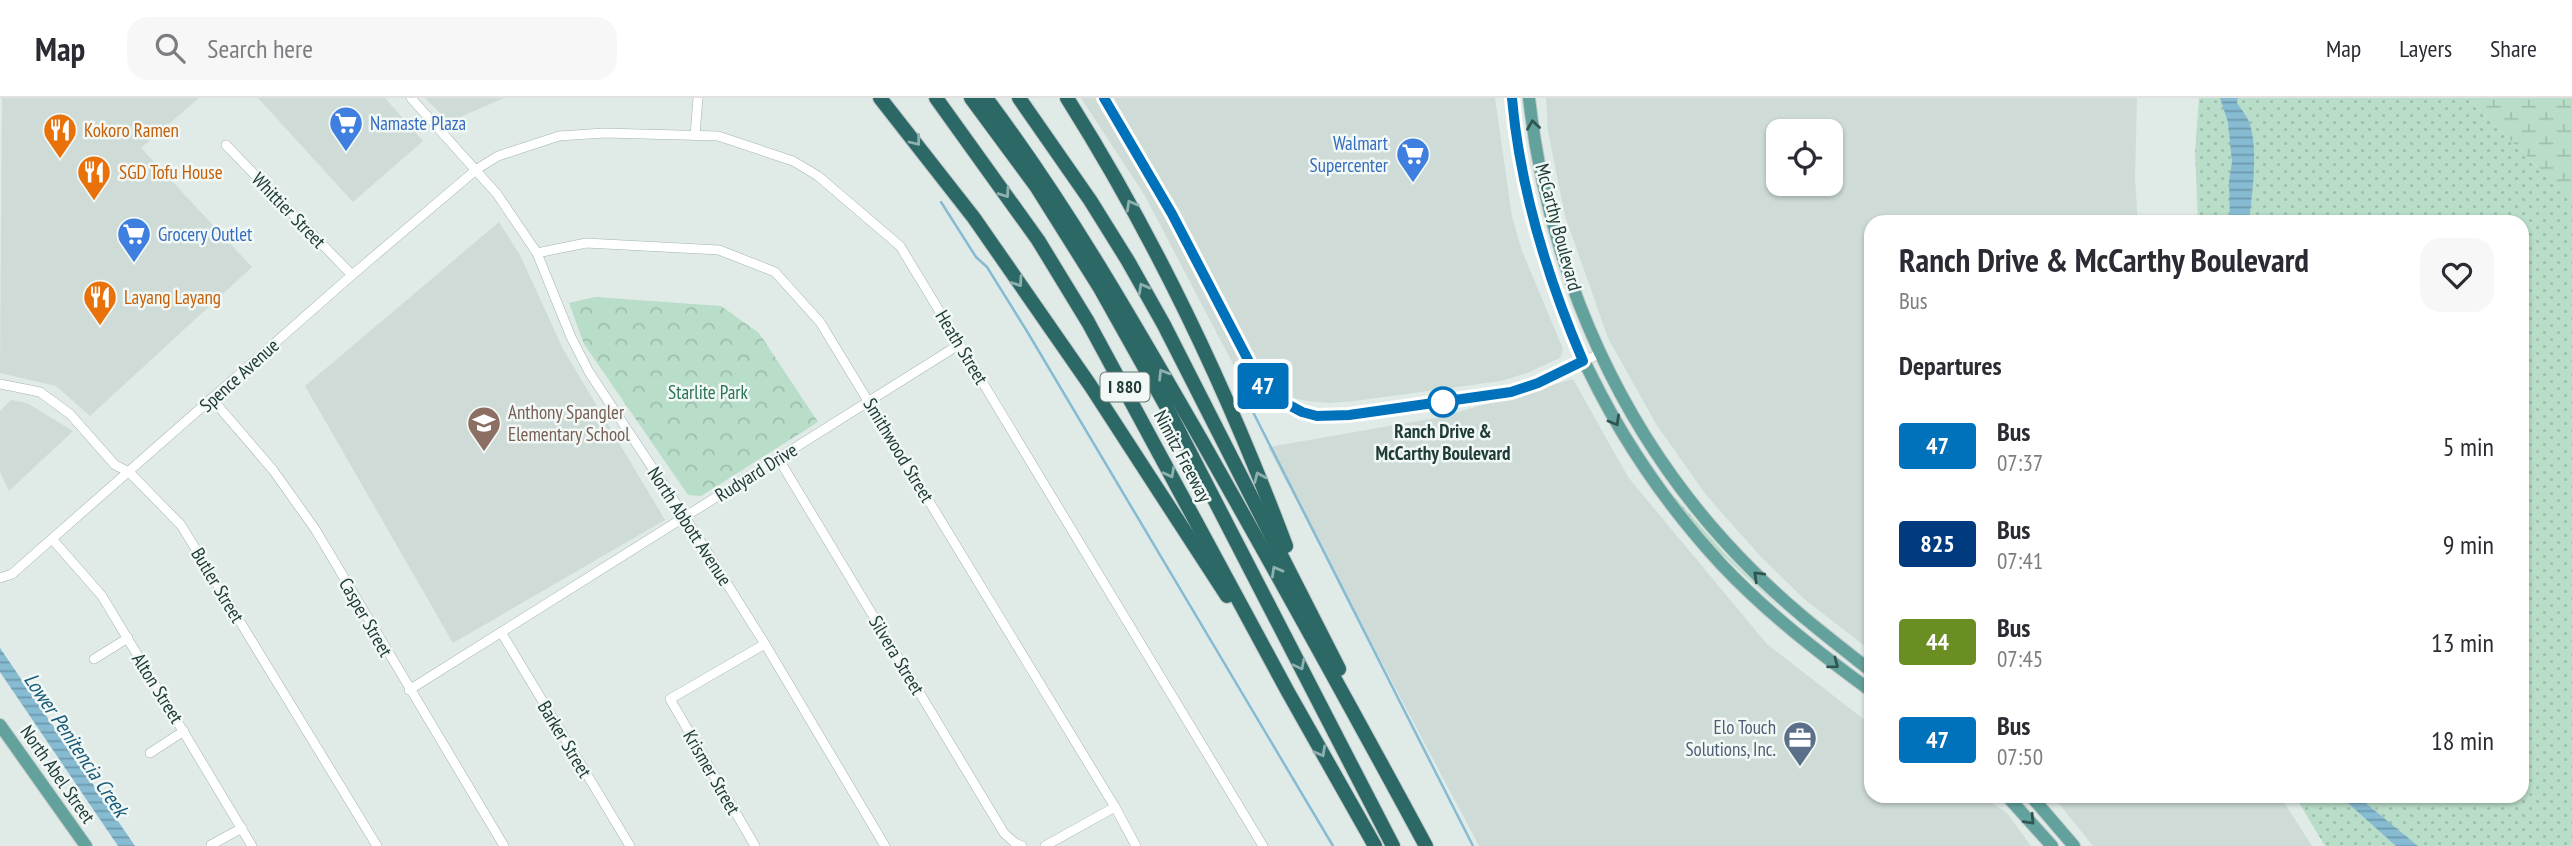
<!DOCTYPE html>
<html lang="en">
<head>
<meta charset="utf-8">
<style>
  body { margin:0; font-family:"PT Sans Narrow",sans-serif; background:#f7f7f7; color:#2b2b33; height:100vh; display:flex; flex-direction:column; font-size:26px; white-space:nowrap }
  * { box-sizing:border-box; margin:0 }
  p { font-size:23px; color:#7c7c81 }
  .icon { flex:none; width:38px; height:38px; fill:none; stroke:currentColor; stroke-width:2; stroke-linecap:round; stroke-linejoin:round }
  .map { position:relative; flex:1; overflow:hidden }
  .side { position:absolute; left:1864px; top:117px; width:665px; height:588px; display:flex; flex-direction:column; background:#fff; border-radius:21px; box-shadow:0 2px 5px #0004 }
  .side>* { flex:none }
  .badge { padding:0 14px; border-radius:5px; font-size:24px; line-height:46px }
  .buttons { position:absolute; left:1766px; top:21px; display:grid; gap:14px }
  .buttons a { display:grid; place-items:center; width:77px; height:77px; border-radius:14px; background:#fff; box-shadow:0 2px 5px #0004; font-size:35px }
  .map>.badge { position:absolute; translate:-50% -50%; box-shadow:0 0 0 4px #fff }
  h2 { padding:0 35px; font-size:26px; line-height:63px }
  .round { display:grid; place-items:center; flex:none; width:74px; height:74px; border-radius:21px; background:#f7f7f7 }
  .head { display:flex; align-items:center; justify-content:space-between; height:119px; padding:0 35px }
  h1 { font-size:33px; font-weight:700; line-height:52px }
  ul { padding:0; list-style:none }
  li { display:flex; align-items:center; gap:21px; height:98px; padding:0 35px }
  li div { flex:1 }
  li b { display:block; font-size:26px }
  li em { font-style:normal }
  li .badge { min-width:77px; font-weight:700; text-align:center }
  header { display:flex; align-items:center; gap:42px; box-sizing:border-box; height:98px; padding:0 35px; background:#fff; border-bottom:2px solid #e1e1e2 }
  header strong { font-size:33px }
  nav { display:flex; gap:38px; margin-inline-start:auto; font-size:24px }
  .search { width:490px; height:63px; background:#f7f7f7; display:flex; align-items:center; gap:18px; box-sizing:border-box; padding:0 24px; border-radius:21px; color:#7c7c81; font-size:26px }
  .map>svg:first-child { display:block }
  .built { fill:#cedbd7; fill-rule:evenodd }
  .grass { fill:url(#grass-dots) }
  .wetland { fill:url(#wetland-marsh) }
  .park { fill:url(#park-crowns) }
  .water { fill:url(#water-rules) }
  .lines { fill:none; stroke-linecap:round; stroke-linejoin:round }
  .stream { stroke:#86bbd2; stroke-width:2.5 }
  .minor-casing { stroke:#a3b3b0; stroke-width:10 }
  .major-casing { stroke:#c1c8c8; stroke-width:14 }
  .highway-casing { stroke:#c1c8c8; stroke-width:16 }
  .minor { stroke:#fff; stroke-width:9 }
  .major { stroke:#63a29c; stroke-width:12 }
  .highway { stroke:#2c6966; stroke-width:14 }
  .oneway { stroke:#315652 }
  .oneway2 { stroke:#8eb0ae }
  .line-casing { stroke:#fff; stroke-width:16 }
  .line { stroke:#0072bc; stroke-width:10 }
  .stop-dot { fill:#fff; stroke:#0072bc; stroke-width:3.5 }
  .labels { text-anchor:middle; stroke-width:5; stroke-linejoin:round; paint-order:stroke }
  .shield { fill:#f1f8f5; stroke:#5f7471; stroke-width:2 }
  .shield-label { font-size:18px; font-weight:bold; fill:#203c39 }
  .shop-label { font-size:19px; fill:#366cbe; stroke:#f1f8f5; text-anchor:start }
  .food-label { font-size:19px; fill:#c56008; stroke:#f1f8f5; text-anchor:start }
  .street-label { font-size:19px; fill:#203c39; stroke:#f1f8f5 }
  .park-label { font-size:19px; fill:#2a7452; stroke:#f1f8f5 }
  .education-label { font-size:19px; fill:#785e54; stroke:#f1f8f5; text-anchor:start }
  .stop-label { font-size:19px; font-weight:bold; fill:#203c39; stroke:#f1f8f5 }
  .service-label { font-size:19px; fill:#4e5e75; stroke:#f1f8f5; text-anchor:end }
  .water-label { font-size:21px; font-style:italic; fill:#195b79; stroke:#f1f8f5 }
</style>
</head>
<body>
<header>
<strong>Map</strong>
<div class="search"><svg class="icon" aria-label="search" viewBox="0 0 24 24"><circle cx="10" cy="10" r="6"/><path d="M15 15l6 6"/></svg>Search here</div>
<nav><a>Map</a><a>Layers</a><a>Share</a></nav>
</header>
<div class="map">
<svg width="2572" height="748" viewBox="0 0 2572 748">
  <defs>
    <pattern id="grass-dots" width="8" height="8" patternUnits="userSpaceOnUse" patternTransform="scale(1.75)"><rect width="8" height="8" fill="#b8ddc8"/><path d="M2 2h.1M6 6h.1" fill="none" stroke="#9ebfad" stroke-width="1.8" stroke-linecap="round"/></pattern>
    <pattern id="wetland-marsh" width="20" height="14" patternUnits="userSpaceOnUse" patternTransform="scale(1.75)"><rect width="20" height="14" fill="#b8ddc8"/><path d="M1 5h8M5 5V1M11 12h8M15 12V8" fill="none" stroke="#9ebfad"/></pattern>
    <pattern id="park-crowns" width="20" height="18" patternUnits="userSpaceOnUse" patternTransform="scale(1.75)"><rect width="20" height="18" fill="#b8ddc8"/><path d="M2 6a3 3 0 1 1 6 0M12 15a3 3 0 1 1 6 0" fill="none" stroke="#9ebfad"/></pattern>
    <pattern id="water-rules" width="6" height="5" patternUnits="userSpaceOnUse" patternTransform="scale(1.75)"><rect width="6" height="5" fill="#86bbd2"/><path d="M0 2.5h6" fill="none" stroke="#6d99ab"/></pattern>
  </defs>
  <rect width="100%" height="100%" fill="#e0ebe8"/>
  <!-- built -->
  <g class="built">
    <polygon points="2,0 199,0 141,50 252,169 90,318 56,288 0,275"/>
    <polygon points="258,0 385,0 423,43 353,104"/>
    <polygon points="425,0 504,0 449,24"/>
    <polygon points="1081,0 1495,0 1512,119 1522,153 1563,251 1560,260 1527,275 1501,283 1355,303 1330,305 1308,303 1246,291 1145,98"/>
    <path d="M1546 0H2137L2135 80 2138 124H1871V553L1803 500 1761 459 1706 397 1656 326 1608 240 1565 118 1548 34ZM1778 33H1830V86H1778Z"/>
    <polygon points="499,124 520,157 563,251 665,422 453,545 305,288"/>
    <polygon points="1573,281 1628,379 1767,546 1871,627 1871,698 1981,698 2007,715 2031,748 1479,748 1268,349 1441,319"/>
    <polygon points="11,302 27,305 73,333 9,393 0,374 0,313"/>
    <polygon points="2053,698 2280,698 2312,748 2093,748"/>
  </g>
  <!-- grass -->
  <g class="grass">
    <polygon points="2199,0 2467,0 2572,102 2572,748 2325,748 2295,698 2522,698 2522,124 2198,124 2195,54"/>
    <polygon points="1656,378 1725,456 1788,518 1695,431 1659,385"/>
  </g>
  <!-- wetland -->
  <polygon class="wetland" points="2467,0 2572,0 2572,102"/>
  <!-- park -->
  <polygon class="park" points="595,199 721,208 759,235 818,324 701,398 688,397 584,246 569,205"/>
  <!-- water -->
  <g class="water">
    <path d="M2220 0H2238L2237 5C2241 11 2247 18 2249 24 2259 50 2252 97 2249 124H2230L2229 83 2232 64 2228 24Z"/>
    <polygon points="0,550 135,748 118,748 0,574"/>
    <polygon points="2340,698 2357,698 2418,748 2396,748"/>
  </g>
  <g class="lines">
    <!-- stream -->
    <g class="stream">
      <polyline points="941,104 976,159 987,169 1028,235 1333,748"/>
      <polyline points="1252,312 1473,748"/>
    </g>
    <!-- minor casing -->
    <g class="minor-casing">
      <g id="minor">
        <polyline points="411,0 497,96 537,155 571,239 589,274 685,419 765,546 885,748"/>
        <polyline points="1104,0 1172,116 1257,280 1276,300 1288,308 1302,314 1332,318 1511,294 1538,285 1599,256"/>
        <polyline points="695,37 698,0"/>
        <polyline points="226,47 352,177"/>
        <polyline points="537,155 586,145 719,152 775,174 820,224 1115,709 1136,748"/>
        <polyline points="0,286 40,294 70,316 115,367 129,374 181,427 377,748"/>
        <polyline points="212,301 273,372 315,431 504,748"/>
        <polyline points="778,360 1004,735 1015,745 1022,748"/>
        <polyline points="53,442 102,498 252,748"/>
        <polyline points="0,480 12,476 352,177 477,71 498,58 559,38 604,35 718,38 793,63 818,78 900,148 1263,748"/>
        <polyline points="501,534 630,748"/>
        <polyline points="94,561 128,540"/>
        <polyline points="409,592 960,246"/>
        <polyline points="150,655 184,633"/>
        <polyline points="211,747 242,730"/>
        <polyline points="755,748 670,601 765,546"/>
        <polyline points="1045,748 1115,709"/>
      </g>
    </g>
    <!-- major casing -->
    <g class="major-casing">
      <g id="major">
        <path d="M1512 0C1528 174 1603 338 1721 466 1766 514 1818 554 1871 593"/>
        <path d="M1529 0C1549 177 1624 344 1750 470 1787 508 1829 540 1871 573"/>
        <polyline points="0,627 86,748"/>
        <polyline points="2007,698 2052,748"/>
        <polyline points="2031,698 2074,748"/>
      </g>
    </g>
    <!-- highway casing -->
    <g class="highway-casing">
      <g id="highway">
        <polyline points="880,0 974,120 1090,287 1227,498"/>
        <polyline points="936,0 1038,142 1088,224 1288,594 1375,748"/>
        <polyline points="971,0 1036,88 1100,190 1165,306 1393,748"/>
        <path d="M986 0C1068 109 1135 227 1203 345 1279 479 1353 613 1426 748"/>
        <polyline points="1019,0 1090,102 1128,163 1164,227 1339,571"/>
        <path d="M1067 0C1156 141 1227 291 1286 448"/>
      </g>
    </g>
    <!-- minor -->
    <use href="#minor" class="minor"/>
    <!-- major -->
    <use href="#major" class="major"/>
    <!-- highway -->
    <use href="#highway" class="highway"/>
  </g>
  <!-- one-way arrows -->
  <defs><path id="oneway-chevron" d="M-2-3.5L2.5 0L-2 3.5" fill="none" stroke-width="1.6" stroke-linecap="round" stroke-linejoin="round" transform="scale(1.75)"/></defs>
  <g class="oneway">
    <use href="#oneway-chevron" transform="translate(1533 27) rotate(-98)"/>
    <use href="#oneway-chevron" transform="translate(1615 323) rotate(60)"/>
    <use href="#oneway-chevron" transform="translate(1758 478) rotate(-136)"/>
    <use href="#oneway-chevron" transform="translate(1834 566) rotate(37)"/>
    <use href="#oneway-chevron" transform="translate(2030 722) rotate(47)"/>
  </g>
  <g class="oneway2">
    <use href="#oneway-chevron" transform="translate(916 43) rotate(52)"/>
    <use href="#oneway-chevron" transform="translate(1005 95) rotate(55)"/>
    <use href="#oneway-chevron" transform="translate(1131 107) rotate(-119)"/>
    <use href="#oneway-chevron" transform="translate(1018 184) rotate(55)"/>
    <use href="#oneway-chevron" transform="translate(1143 190) rotate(-119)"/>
    <use href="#oneway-chevron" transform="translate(1163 276) rotate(-121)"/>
    <use href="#oneway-chevron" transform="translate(1170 375) rotate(62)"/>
    <use href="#oneway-chevron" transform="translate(1259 379) rotate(-113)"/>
    <use href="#oneway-chevron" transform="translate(1276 473) rotate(-119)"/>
    <use href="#oneway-chevron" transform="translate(1300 567) rotate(63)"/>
    <use href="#oneway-chevron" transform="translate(1321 654) rotate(61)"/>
  </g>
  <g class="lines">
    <!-- line casing -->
    <g class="line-casing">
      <path id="line" d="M1104 0 1172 116 1257 279 1276 300 1302 314 1317 318 1349 317 1511 294 1538 285 1583 263C1547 179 1520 91 1512 0"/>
    </g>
    <!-- line -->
    <use href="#line" class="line"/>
  </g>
  <!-- icons -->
  <defs>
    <g id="supermarket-pin" transform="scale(1.75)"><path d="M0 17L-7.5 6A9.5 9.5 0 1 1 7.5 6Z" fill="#3f7fe0" stroke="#f1f8f5"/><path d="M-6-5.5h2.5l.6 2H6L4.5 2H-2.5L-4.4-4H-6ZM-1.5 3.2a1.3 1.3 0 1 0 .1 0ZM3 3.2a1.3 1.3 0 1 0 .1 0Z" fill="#fff"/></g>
    <g id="restaurant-pin" transform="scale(1.75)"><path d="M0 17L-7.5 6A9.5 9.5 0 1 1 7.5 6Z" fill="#e8710a" stroke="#f1f8f5"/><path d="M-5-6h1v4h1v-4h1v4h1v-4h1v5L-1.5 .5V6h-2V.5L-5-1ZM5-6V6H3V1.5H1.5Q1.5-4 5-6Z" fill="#fff"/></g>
    <g id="school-pin" transform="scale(1.75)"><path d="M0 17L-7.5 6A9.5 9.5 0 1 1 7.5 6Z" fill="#8d6e63" stroke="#f1f8f5"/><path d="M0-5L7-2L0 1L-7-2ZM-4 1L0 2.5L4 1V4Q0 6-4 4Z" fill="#fff"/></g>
    <g id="office-pin" transform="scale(1.75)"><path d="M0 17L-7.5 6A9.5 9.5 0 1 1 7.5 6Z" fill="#5c6f8a" stroke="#f1f8f5"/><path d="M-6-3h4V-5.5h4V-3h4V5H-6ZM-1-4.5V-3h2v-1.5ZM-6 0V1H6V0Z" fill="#fff"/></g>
  </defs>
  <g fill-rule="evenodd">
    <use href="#supermarket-pin" x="346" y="25"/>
    <use href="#restaurant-pin" x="60" y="32"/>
    <use href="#supermarket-pin" x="1413" y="56"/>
    <use href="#restaurant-pin" x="94" y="74"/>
    <use href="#supermarket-pin" x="134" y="136"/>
    <use href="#restaurant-pin" x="100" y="199"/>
    <use href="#school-pin" x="484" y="325"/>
    <use href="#office-pin" x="1800" y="640"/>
  </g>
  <!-- markers -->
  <circle class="stop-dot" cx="1443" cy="304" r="14"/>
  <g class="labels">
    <!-- shield labels -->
    <rect class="shield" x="1100.5" y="274.5" width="49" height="29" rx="5"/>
    <g class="shield-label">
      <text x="1125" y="295">I 880</text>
    </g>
    <!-- shop labels -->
    <g class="shop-label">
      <text x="370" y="32">Namaste Plaza</text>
      <text x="1388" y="52" text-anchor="end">Walmart<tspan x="1388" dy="22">Supercenter</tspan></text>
      <text x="158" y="143">Grocery Outlet</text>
    </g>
    <!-- food labels -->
    <g class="food-label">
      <text x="84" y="39">Kokoro Ramen</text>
      <text x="119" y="81">SGD Tofu House</text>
      <text x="124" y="206">Layang Layang</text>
    </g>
    <!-- street labels -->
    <g class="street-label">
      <text transform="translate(289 112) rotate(46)" y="7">Whittier Street</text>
      <text transform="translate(1559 129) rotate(75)" y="7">McCarthy Boulevard</text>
      <text transform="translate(962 249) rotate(59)" y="7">Heath Street</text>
      <text transform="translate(239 277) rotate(-42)" y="7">Spence Avenue</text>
      <text transform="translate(899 352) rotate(59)" y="7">Smithwood Street</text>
      <text transform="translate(1183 358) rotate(62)" y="7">Nimitz Freeway</text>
      <text transform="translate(756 374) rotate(-32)" y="7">Rudyard Drive</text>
      <text transform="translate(690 428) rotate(57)" y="7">North Abbott Avenue</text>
      <text transform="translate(218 487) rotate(59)" y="7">Butler Street</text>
      <text transform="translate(366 519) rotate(60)" y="7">Casper Street</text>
      <text transform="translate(897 557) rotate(59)" y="7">Silvera Street</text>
      <text transform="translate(158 590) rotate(58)" y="7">Alton Street</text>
      <text transform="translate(565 641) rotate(59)" y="7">Barker Street</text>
      <text transform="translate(712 674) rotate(60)" y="7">Krismer Street</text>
      <text transform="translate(58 676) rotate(55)" y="7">North Abel Street</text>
    </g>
    <!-- park labels -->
    <g class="park-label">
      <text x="708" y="301">Starlite Park</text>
    </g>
    <!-- education labels -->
    <g class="education-label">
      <text x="508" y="321">Anthony Spangler<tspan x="508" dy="22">Elementary School</tspan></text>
    </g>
    <!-- stop labels -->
    <g class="stop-label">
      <text x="1443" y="340">Ranch Drive &amp;<tspan x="1443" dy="22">McCarthy Boulevard</tspan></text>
    </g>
    <!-- service labels -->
    <g class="service-label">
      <text x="1776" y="636">Elo Touch<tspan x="1776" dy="22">Solutions, Inc.</tspan></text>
    </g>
    <!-- water labels -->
    <g class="water-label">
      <text transform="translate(76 647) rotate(56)" y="7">Lower Penitencia Creek</text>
    </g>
  </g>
</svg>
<div class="buttons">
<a><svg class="icon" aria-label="locate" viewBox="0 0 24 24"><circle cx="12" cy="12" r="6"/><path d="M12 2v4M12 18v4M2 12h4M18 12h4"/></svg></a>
</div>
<b class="badge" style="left:1263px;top:288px;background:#0072bc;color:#fff">47</b>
<section class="side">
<div class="head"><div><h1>Ranch Drive &amp; McCarthy Boulevard</h1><p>Bus</p></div><a class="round"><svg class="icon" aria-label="heart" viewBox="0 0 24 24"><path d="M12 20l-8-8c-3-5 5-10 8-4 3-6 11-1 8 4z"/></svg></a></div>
<h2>Departures</h2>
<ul>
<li><span class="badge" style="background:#0072bc;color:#fff">47</span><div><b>Bus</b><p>07:37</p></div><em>5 min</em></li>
<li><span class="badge" style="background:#003b80;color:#fff">825</span><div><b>Bus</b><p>07:41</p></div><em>9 min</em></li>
<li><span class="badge" style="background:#6b8e23;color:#fff">44</span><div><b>Bus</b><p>07:45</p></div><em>13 min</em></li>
<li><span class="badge" style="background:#0072bc;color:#fff">47</span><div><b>Bus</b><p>07:50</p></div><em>18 min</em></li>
</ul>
</section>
</div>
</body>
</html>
